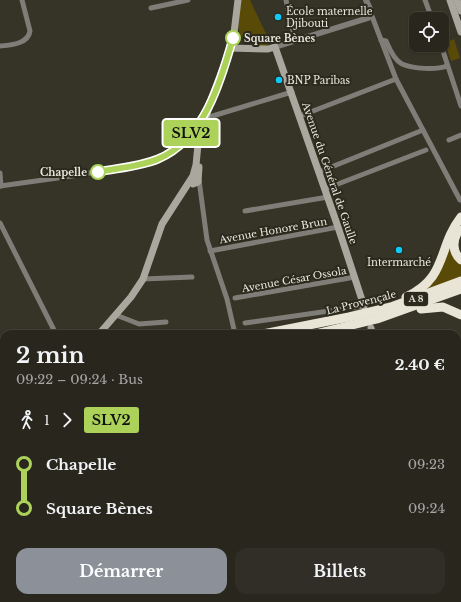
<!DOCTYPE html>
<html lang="fr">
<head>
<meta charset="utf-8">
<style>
  body { margin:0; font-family:"Libre Baskerville",serif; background:#302e26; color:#f1f3f6; height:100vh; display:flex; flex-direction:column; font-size:15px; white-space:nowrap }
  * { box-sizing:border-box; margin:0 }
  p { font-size:13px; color:#a5a5a4 }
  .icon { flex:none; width:22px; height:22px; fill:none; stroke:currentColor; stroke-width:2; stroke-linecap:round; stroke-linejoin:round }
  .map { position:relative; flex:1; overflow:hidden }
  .panel { position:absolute; left:0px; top:330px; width:461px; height:272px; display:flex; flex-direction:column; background:#28261d; border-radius:12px 12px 0 0; box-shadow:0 1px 3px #0004,0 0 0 1px #44433b }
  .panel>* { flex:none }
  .badge { padding:0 8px; border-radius:3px; font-size:14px; line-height:26px }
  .tools { position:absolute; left:409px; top:12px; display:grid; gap:8px }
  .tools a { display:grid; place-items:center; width:40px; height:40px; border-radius:8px; background:#28261d; box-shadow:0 1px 3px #0004,0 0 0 1px #44433b; font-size:20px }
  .map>.badge { position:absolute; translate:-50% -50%; box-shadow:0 0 0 2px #fff }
  .legs { display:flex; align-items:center; gap:6px; height:44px; padding:0 16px; font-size:13px }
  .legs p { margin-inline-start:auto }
  .summary { display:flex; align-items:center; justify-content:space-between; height:68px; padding:0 16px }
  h1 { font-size:22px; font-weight:700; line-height:30px }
  .button { display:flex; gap:8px; margin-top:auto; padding:8px 16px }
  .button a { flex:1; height:46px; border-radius:12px; background:#8c9099; color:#fff; font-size:16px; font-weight:700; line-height:46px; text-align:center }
  .button a+a { background:#302e26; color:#f1f3f6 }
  ul { padding:0 16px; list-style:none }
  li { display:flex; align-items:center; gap:14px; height:44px; font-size:15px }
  li i { display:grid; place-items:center; width:6px; height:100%; margin:0 5px; background:currentColor }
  li i::after { content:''; width:10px; height:10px; margin:-5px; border:3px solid; border-radius:50%; background:#28261d }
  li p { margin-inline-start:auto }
  li:first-child i { background:linear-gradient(#0000 50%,currentColor 0) }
  li:last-child i { background:linear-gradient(currentColor 50%,#0000 0) }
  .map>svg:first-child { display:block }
  .green { fill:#594a08 }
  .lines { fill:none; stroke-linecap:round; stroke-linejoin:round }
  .minor { stroke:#7f7d77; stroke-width:5 }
  .tertiary { stroke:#7f7d77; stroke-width:6 }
  .secondary { stroke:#aaa79e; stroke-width:7 }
  .motorway { stroke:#e9e5d6; stroke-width:9 }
  .line-1-casing { stroke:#fff; stroke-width:9 }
  .line-1 { stroke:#acd25a; stroke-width:6 }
  .poi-dot { fill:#0dcafa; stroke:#2c291d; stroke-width:1.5 }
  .stop-1-dot { fill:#fff; stroke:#acd25a; stroke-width:2 }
  .labels { text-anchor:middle; stroke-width:4; stroke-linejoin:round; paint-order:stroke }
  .shield { fill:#2c291d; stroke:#b0aea5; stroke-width:1 }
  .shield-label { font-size:9px; font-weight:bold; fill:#e9e7df }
  .poi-label { font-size:10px; fill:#e9e7df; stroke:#2c291d; text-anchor:start }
  .stop-label { font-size:10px; font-weight:bold; fill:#e9e7df; stroke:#2c291d; text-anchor:start }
  .street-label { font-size:10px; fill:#e9e7df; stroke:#2c291d }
</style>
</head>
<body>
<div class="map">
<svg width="461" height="602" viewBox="0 0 461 602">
  <rect width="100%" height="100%" fill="#363327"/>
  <!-- green -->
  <g class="green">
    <path d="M241 0H250L269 40V44C264 47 259 46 254 44 231 36 239 19 241 0Z"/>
    <polygon points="454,39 460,58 451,61 445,43"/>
    <polygon points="455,231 461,263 461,277 422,292"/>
  </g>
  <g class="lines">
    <!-- minor -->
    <g class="minor">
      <polyline points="286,0 295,40"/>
      <polyline points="425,0 432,19"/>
      <polyline points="151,8 188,0"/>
      <polyline points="370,11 396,79 460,200"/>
      <path d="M381 40 386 41C389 48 394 60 402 64 413 69 436 70 447 66"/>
      <polyline points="441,45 461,106"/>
      <path d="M0 46C11 45 28 44 30 31L22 0"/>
      <polyline points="300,116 396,79"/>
      <polyline points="449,140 461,135"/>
      <polyline points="319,172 423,130"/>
      <polyline points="0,173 1,186"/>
      <polyline points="199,180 207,240 227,299 235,334"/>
      <polyline points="0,186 79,175 153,161 177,148 206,118 292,92"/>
      <polyline points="325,189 426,150"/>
      <polyline points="245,211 328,197"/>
      <polyline points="0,223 56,334"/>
      <polyline points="210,251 338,227"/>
      <polyline points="143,279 192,277"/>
      <polyline points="235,298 355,277"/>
      <polyline points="116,315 139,324 166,322"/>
      <polyline points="245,323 364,306"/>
      <polyline points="457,363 461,361"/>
      <polyline points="0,399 4,398"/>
      <polyline points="457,422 461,421"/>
      <polyline points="457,487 461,486"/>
      <polyline points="457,533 461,532"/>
      <polyline points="137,598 138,602"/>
      <polyline points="244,598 258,602"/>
      <polyline points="284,598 284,602"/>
      <polyline points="259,602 275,599"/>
    </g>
    <!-- tertiary -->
    <polyline class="tertiary" points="275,47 368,18 370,9 366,0"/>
    <!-- secondary -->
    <g class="secondary">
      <polyline points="450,0 461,32"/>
      <polyline points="457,0 461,11"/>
      <polyline points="230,48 268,49 275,47 338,227 364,306"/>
      <polyline points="202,135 210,102 225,63 234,33 238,0"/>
      <polyline points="193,184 198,182 199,167"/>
      <polyline points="371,328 373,334"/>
      <polyline points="99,334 131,297 143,279 162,224 193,176 196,165 200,124 210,102"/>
      <polyline points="0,520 4,517"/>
      <polyline points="436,598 437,602"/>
    </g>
    <!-- motorway -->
    <g class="motorway">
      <path d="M459 230C452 240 452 252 461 260"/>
      <path d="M406 297C448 278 437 248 461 217"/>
      <polyline points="421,309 443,307 461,315"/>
      <polyline points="263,334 349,317 391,307 461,281"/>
      <polyline points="315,334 377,319 461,289"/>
      <polyline points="0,412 4,410"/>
      <polyline points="0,422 4,421"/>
    </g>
  </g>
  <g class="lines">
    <!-- line-1 casing -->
    <g class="line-1-casing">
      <path id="line-1" d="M98 172C117 168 139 167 158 159 204 140 221 81 233 38"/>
    </g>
    <!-- line-1 -->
    <use href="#line-1" class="line-1"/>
  </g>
  <!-- markers -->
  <g class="poi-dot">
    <circle cx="278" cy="17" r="4"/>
    <circle cx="279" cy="80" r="4"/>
    <circle cx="399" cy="250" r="4"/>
  </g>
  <g class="stop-1-dot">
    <circle cx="233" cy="38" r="7"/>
    <circle cx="98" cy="172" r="7"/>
  </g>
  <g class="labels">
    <!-- shield labels -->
    <rect class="shield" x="404" y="292" width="24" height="14" rx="3"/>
    <g class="shield-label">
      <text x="416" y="302">A 8</text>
    </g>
    <!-- poi labels -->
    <g class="poi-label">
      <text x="286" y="15">École maternelle<tspan x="286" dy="12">Djibouti</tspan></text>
      <text x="287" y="84">BNP Paribas</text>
      <text x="399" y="266" text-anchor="middle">Intermarché</text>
    </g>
    <!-- stop labels -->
    <g class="stop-label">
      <text x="244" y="42">Square Bènes</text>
      <text x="87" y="176" text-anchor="end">Chapelle</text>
    </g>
    <!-- street labels -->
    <g class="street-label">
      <text transform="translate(330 173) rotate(71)" y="4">Avenue du Général de Gaulle</text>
      <text transform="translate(273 230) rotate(-10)" y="4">Avenue Honore Brun</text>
      <text transform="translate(294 279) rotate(-10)" y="4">Avenue César Ossola</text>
      <text transform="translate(361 302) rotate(-14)" y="4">La Provençale</text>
    </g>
  </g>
</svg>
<div class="tools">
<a><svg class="icon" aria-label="locate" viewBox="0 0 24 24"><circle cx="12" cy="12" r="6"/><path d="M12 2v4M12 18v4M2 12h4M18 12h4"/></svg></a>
</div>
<b class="badge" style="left:191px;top:133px;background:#acd25a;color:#111">SLV2</b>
<section class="panel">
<div class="summary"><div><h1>2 min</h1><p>09:22 – 09:24 · Bus</p></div><b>2.40 €</b></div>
<div class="legs"><svg class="icon" aria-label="walk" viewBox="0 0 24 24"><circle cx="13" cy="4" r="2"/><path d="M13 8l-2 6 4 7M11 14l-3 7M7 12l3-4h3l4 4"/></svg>1<svg class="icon" aria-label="forward" viewBox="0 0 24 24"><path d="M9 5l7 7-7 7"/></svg><b class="badge" style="background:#acd25a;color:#111">SLV2</b></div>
<ul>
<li><i style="color:#acd25a"></i><b>Chapelle</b><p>09:23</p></li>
<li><i style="color:#acd25a"></i><b>Square Bènes</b><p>09:24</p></li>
</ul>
<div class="button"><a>Démarrer</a><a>Billets</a></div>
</section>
</div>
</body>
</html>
